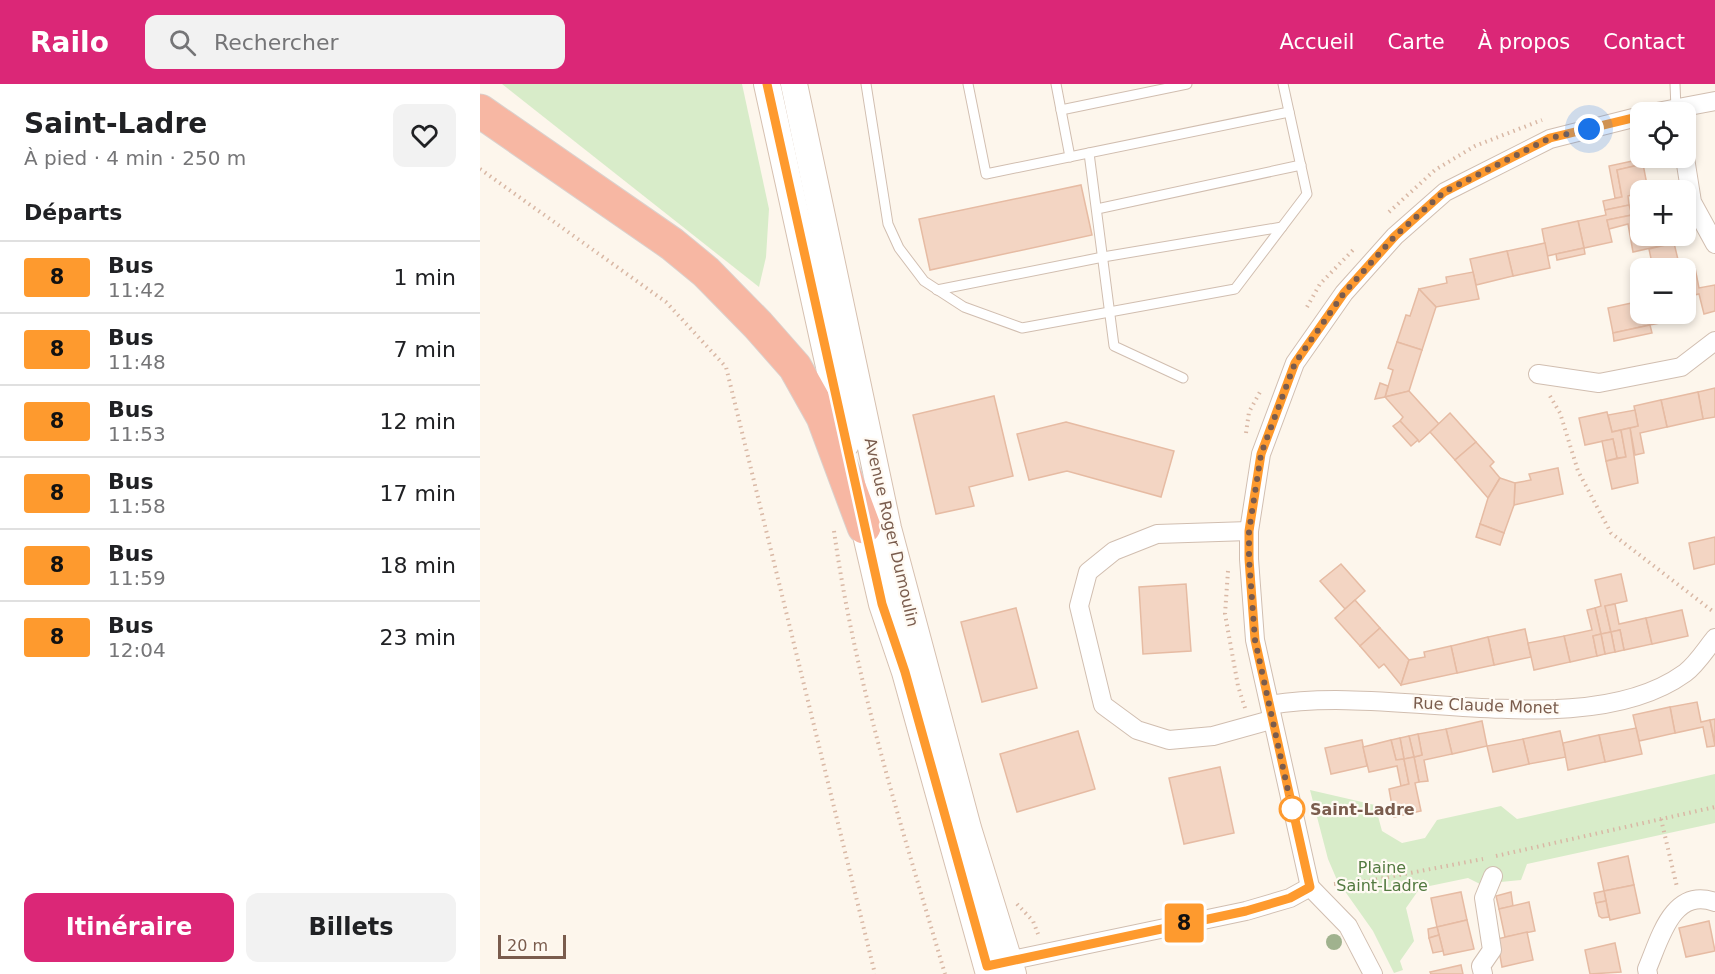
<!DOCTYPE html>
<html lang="fr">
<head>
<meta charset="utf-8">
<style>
  body { margin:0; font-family:"DejaVu Sans",sans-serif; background:#f2f2f2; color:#202124; height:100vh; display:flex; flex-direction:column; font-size:22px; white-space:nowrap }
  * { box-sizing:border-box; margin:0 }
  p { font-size:20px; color:#757577 }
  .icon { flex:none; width:33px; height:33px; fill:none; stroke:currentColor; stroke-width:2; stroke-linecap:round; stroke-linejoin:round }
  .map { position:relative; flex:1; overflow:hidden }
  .details { display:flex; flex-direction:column; background:#fff; width:480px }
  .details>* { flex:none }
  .badge { padding:0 12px; border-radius:4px; font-size:21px; line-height:39px }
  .buttons { position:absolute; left:1150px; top:18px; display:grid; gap:12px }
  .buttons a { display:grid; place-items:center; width:66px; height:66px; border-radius:12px; background:#fff; box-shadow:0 3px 9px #0003; font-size:30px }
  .scale { position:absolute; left:18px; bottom:15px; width:68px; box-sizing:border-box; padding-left:6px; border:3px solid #7a5c4d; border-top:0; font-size:16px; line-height:21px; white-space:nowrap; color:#7a5c4d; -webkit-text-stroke:4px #fffaf3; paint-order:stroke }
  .you { position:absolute; width:30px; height:30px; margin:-15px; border:4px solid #fff; border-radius:50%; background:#1a73e8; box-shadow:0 0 0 9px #1a73e833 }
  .map>.badge { position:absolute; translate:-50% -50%; box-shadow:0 0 0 3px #fff }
  h2 { padding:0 24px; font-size:22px; line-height:54px }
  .round { display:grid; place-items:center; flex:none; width:63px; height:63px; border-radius:12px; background:#f2f2f2 }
  .summary { display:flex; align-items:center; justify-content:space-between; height:102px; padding:0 24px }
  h1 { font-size:28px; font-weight:700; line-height:45px }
  .button { display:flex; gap:12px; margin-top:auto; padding:12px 24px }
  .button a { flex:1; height:69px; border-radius:12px; background:#db2777; color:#fff; font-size:24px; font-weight:700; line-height:69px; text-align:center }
  .button a+a { background:#f2f2f2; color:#202124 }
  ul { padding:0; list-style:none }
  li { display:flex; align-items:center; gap:18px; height:72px; padding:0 24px; border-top:2px solid #e0e0e0 }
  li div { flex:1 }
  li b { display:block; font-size:22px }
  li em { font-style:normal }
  li .badge { min-width:66px; font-weight:700; text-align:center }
  header { display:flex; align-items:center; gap:36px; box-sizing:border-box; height:84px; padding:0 30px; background:#db2777; color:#fff }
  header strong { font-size:28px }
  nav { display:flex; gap:33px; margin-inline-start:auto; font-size:21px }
  .search { width:420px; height:54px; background:#f2f2f2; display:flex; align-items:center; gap:15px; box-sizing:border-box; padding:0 21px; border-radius:12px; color:#757577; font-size:22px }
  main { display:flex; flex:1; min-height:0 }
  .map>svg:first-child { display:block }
  .green { fill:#d8ecc9 }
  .building { fill:#f3d5c3; stroke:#e6bba3; stroke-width:1.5 }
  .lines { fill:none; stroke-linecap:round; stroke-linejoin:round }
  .lane-casing { stroke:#d1beb0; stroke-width:11 }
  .street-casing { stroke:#d1beb0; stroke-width:20 }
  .secondary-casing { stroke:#d6c0b0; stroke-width:28 }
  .highway-casing { stroke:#dad1cd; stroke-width:35 }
  .path { stroke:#d9b8a5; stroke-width:4; stroke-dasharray:1.5 4.5; stroke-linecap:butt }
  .lane { stroke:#fff; stroke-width:9 }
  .street { stroke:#fff; stroke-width:18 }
  .secondary { stroke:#fff; stroke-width:26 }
  .highway { stroke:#f7b7a3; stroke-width:33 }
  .tree { fill:#a0b28e }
  .line-casing { stroke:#fff; stroke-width:14 }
  .line { stroke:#fe9a2e; stroke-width:9 }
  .walk { stroke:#7a5c4d; stroke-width:6; stroke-dasharray:0 10.8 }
  .stop-dot { fill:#fff; stroke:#fe9a2e; stroke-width:3 }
  .labels { text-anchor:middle; stroke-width:4.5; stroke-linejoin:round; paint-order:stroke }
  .street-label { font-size:16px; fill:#7a5c4d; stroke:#fffaf3 }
  .stop-label { font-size:16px; font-weight:bold; fill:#7a5c4d; stroke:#fffaf3; text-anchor:start }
  .park-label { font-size:16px; fill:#537a41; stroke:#fffaf3 }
</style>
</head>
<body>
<header>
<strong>Railo</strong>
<div class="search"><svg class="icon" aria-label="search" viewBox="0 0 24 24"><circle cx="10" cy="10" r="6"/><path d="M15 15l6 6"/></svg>Rechercher</div>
<nav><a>Accueil</a><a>Carte</a><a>À propos</a><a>Contact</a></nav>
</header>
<main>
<section class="details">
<div class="summary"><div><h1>Saint-Ladre</h1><p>À pied · 4 min · 250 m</p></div><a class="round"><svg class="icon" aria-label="heart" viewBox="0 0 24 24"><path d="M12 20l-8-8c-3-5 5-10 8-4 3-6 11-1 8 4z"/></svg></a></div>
<h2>Départs</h2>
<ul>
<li><span class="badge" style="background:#fe9a2e;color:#111">8</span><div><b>Bus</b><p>11:42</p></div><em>1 min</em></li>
<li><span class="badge" style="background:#fe9a2e;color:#111">8</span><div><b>Bus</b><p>11:48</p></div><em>7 min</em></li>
<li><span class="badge" style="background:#fe9a2e;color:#111">8</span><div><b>Bus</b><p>11:53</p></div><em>12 min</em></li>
<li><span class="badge" style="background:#fe9a2e;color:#111">8</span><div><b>Bus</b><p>11:58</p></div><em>17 min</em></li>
<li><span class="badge" style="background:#fe9a2e;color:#111">8</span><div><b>Bus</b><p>11:59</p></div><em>18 min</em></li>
<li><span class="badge" style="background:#fe9a2e;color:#111">8</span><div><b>Bus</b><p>12:04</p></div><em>23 min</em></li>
</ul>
<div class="button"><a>Itinéraire</a><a>Billets</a></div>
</section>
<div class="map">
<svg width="1235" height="890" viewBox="0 0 1235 890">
  <rect width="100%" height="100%" fill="#fdf6ec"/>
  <!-- green -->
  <g class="green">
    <polygon points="22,0 262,0 289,125 286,173 279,203"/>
    <polygon points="1235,690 1235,739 1047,780 1041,796 1000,800 988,794 940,804 926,824 934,857 920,877 923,886 914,889 893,847 857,796 848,775 830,706 895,721 902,747 922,759 945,754 957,736 1021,722 1037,735"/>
  </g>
  <!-- building -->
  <g class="building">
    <polygon points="1162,75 1163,80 1137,86 1142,113 1135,114 1129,82"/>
    <polygon points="1163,80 1168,106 1148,112 1149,121 1125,126 1123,117 1142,113 1137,86"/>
    <polygon points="601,101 612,151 450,186 439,135"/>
    <polygon points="1149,121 1152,131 1127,136 1132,158 1104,164 1098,137 1126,131 1125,126"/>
    <polygon points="1152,131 1153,139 1161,137 1161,152 1178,152 1180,162 1153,168 1148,140 1129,145 1127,136"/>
    <polygon points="1098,137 1104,164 1067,172 1062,145"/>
    <polygon points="1065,159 1070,184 1033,192 1027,167"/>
    <polygon points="1194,159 1200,184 1173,184 1169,165"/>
    <polygon points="1104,164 1105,170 1077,176 1076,170"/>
    <polygon points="1027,167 1033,192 996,201 990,175"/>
    <polygon points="1215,184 1219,204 1235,201 1235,227 1224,230 1219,210 1210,212 1206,186"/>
    <polygon points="993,188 999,215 956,223 939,205 967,199 966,193"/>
    <polygon points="939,205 956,223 942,266 917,258 926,231 930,232"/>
    <polygon points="1161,217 1161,230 1168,230 1170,241 1133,249 1128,224"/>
    <polygon points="1168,230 1196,230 1197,236 1170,241"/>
    <polygon points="1170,241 1172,249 1134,257 1133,249"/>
    <polygon points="917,258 942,266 929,307 905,313 913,286 908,284"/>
    <polygon points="900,299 908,302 905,313 895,315"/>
    <polygon points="1235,304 1235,333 1223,335 1218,308"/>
    <polygon points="929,307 959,340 939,358 920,337 923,333 905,313"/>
    <polygon points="1218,308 1223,335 1187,343 1181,316"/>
    <polygon points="514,312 533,392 489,403 494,422 456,430 433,331"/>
    <polygon points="1181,316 1187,343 1160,349 1164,369 1155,371 1150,344 1158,342 1154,322"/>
    <polygon points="1155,326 1158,342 1132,348 1128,331"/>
    <polygon points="1127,328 1132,348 1141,346 1146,373 1137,374 1133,355 1105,361 1099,334"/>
    <polygon points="970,329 996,358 975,376 950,348"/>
    <polygon points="920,337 938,356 931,362 913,342"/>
    <polygon points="586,338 694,367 681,413 587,387 549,396 537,350"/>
    <polygon points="1150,344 1158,399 1132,405 1126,377 1146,373 1141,346"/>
    <polygon points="1133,355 1137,374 1126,377 1122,357"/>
    <polygon points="996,358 1014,378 1010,382 1020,394 1008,414 975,376"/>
    <polygon points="1078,384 1083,410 1034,421 1035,399 1051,396 1049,390"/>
    <polygon points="1020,394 1035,399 1034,421 1024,449 1000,440 1008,414"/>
    <polygon points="1000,440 1024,449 1020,461 996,453"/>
    <polygon points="1235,453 1235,480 1214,485 1209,459"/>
    <polygon points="861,480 885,507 865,525 840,497"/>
    <polygon points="1141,490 1147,517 1125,522 1131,548 1121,550 1115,524 1121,522 1115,496"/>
    <polygon points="706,500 711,567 663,570 659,503"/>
    <polygon points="875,516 900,544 880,562 855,534"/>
    <polygon points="1135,520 1139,540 1166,534 1172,560 1144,566 1140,546 1131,548 1125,522"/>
    <polygon points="536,524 557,604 502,618 481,538"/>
    <polygon points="1115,524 1121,550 1113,552 1117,572 1090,578 1084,552 1112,546 1107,526"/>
    <polygon points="1202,526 1208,552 1172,560 1166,534"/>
    <polygon points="900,544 929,576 921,601 904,580 899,584 880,562"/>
    <polygon points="1045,545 1051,573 1014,581 1008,553"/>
    <polygon points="1140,546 1144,566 1135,568 1131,548"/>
    <polygon points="1131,548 1135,568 1125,570 1121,550"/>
    <polygon points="1121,550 1125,570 1117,572 1113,552"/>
    <polygon points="1084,552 1090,578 1054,586 1048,559"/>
    <polygon points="1008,553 1014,581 977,589 971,562"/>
    <polygon points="971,562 977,589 921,601 929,576 945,573 944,568"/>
    <polygon points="1217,618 1221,638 1230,636 1235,662 1227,663 1223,643 1195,649 1190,623"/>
    <polygon points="1190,623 1195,649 1159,657 1153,631"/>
    <polygon points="1235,635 1235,659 1230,636"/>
    <polygon points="1002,637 1007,662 972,670 966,645"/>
    <polygon points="1156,644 1162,670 1125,678 1119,651"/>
    <polygon points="966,645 972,670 944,676 948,697 939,698 934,673 942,671 938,650"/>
    <polygon points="598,647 615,705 537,728 520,670"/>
    <polygon points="1080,647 1086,673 1049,680 1043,655"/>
    <polygon points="938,650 942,671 934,673 929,652"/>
    <polygon points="1119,651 1125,678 1088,686 1083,659"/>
    <polygon points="929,652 934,673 924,675 920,654"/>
    <polygon points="920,654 924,675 916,676 911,656"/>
    <polygon points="1043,655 1049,680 1013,688 1007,662"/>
    <polygon points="882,656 887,682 851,690 845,664"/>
    <polygon points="911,656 916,676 924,675 929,700 921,702 917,682 889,688 883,663"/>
    <polygon points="934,673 939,698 935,699 941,727 914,733 909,705 929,700 924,675"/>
    <polygon points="740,683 754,749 704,760 689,694"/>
    <polygon points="1148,772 1154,801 1124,807 1118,779"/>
    <polygon points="1154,801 1160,829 1130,836 1124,807"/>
    <polygon points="1124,807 1126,817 1116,819 1114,809"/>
    <polygon points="981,808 987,836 957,843 951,814"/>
    <polygon points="1031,808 1033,822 1019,825 1016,812"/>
    <polygon points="1126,817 1129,833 1122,834 1119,832 1116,819"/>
    <polygon points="1049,818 1055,847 1025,853 1019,825"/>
    <polygon points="987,836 994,865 964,871 957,843"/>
    <polygon points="1229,837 1235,867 1206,873 1199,844"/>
    <polygon points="957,843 959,851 949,854 948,845"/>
    <polygon points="1047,848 1053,876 1022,883 1017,855"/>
    <polygon points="959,851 963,867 953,869 949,854"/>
    <polygon points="1135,859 1141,888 1110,890 1105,866"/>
    <polygon points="981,881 983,890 951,890 950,888"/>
  </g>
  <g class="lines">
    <!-- lane casing -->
    <g class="lane-casing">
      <g id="lane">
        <polyline points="386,0 408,140 419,164 444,197 484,223 542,244 755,205 827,110 803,0"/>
        <polyline points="488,0 506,90 809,28"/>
        <polyline points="576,0 590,73"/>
        <polyline points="1195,0 1196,25"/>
        <polyline points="581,26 707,0"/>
        <polyline points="609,69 634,262 703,294"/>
        <polyline points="617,125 821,81"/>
        <polyline points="457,206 623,173 802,143"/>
      </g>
    </g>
    <!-- street casing -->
    <g class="street-casing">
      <g id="street">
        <polyline points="1177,28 1235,17"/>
        <polyline points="1205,74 1212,118 1235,160"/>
        <polyline points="1058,290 1119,299 1201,283 1235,257"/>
        <polyline points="769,447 677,450 634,467 608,488 599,522 623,621 657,646 689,656 733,652 791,636"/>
        <path d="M790 621C912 599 1104 662 1205 589 1217 580 1226 565 1235 554"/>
        <polyline points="830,803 775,556 769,475 769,447 781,370 815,279 864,209 915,152 965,108 1070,55 1161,32"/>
        <polyline points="830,803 868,842 893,890"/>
        <polyline points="518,879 766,827 810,814 830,803"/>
        <polyline points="1003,890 1001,882 1012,866 1004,814 1013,792"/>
        <path d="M1168 890 1167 885C1180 855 1192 803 1235 818"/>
      </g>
    </g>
    <!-- secondary casing -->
    <g class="secondary-casing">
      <g id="secondary">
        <polyline points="287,0 366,360"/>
        <polyline points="314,0 408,444 488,744 533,890"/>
        <polyline points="380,425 402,520 425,588 509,890"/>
      </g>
    </g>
    <!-- highway casing -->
    <g class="highway-casing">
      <polyline id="highway" points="0,27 192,160 226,188 278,241 315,283 343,333 384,443"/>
    </g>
    <!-- path -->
    <g class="path">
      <polyline points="0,85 186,218 246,283 395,890"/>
      <polyline points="909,128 955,86 995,62 1062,36"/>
      <polyline points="827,223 840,200 873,166"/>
      <polyline points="1070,312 1080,329 1098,387 1131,449 1235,529"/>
      <polyline points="766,349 769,328 780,308"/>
      <path d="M354 447C375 598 422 744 465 890"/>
      <polyline points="748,487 745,530 758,602 765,624"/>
      <polyline points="1181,735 1197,803"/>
      <polyline points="1016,772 1235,723"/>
      <polyline points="854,800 888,797 1003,775"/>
      <polyline points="537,820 553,837 558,850"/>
    </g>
    <!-- lane -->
    <use href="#lane" class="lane"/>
    <!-- street -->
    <use href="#street" class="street"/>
    <!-- secondary -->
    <use href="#secondary" class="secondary"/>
    <!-- highway -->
    <use href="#highway" class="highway"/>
  </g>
  <!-- trees -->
  <circle class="tree" cx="854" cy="858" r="8"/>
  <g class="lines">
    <!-- line casing -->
    <g class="line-casing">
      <polyline id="line" points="287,0 402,520 425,588 507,882 766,827 810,814 830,803 775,556 769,475 769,447 781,370 815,279 864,209 915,152 964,108 1070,54 1161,32"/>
    </g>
    <!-- line -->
    <use href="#line" class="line"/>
    <!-- walk -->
    <polyline class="walk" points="812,725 775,556 769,475 769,447 781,370 815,279 864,209 915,152 964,108 1070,54 1109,45"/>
  </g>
  <!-- markers -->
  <circle class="stop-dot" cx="812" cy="725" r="12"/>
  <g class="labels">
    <!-- street labels -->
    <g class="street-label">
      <text transform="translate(412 448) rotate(77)" y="6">Avenue Roger Dumoulin</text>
      <text transform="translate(1006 621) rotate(2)" y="6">Rue Claude Monet</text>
    </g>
    <!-- stop labels -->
    <g class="stop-label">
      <text x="830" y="731">Saint-Ladre</text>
    </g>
    <!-- park labels -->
    <g class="park-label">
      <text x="902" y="789">Plaine<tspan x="902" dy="18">Saint-Ladre</tspan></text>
    </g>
  </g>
</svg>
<div class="buttons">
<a><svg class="icon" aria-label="locate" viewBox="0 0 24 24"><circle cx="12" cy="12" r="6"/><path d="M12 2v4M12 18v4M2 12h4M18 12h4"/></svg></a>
<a>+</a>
<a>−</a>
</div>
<div class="scale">20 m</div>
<div class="you" style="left:1109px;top:45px"></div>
<b class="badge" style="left:704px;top:839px;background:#fe9a2e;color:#111">8</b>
</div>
</main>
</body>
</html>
